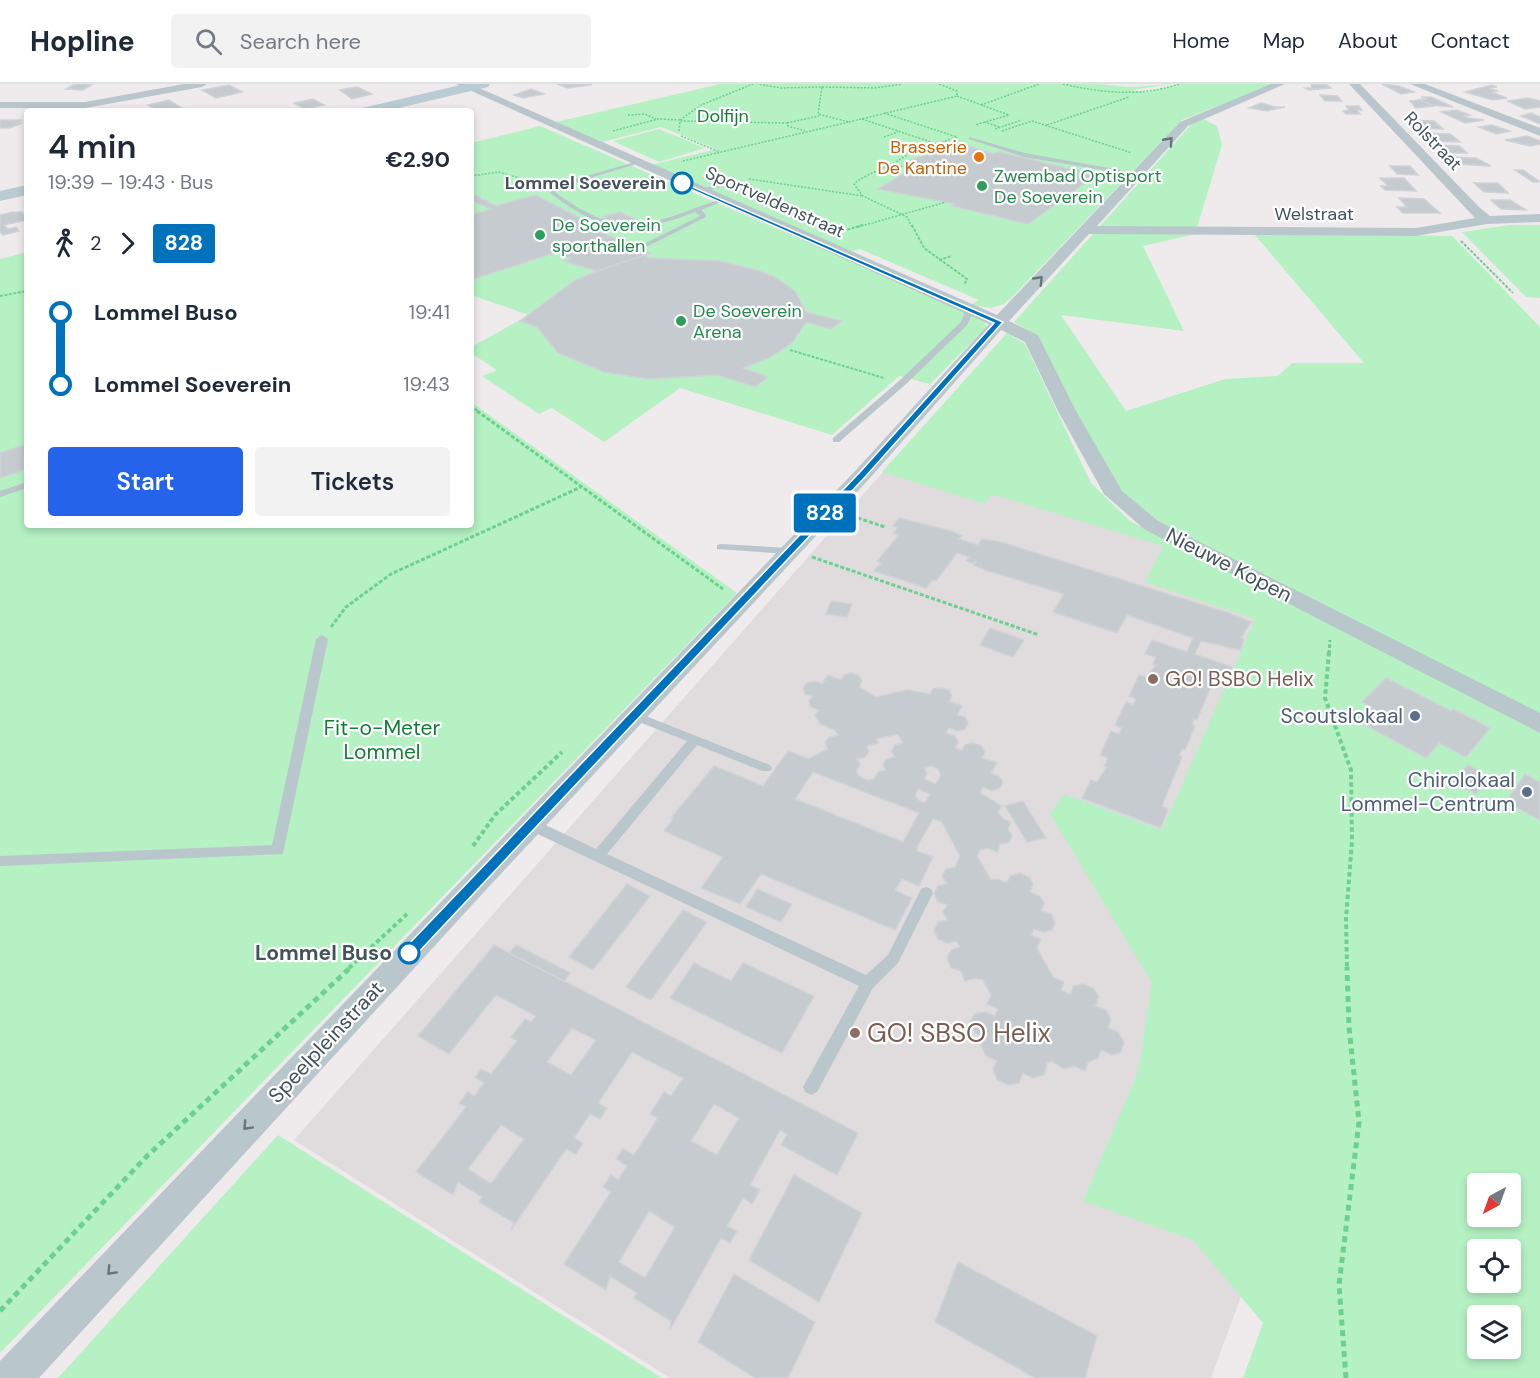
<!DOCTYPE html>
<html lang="en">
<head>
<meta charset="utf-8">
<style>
  body { margin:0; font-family:"DM Sans",sans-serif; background:#f2f2f3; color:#1f2937; height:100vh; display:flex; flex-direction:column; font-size:22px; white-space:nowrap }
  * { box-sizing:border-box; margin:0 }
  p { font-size:20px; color:#747a83 }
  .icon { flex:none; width:33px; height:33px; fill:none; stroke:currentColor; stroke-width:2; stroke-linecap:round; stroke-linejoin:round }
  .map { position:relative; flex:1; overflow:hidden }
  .details { position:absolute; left:24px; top:24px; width:450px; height:420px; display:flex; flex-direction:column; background:#fff; border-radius:6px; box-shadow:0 3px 9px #0003 }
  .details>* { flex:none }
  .badge { padding:0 12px; border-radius:4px; font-size:21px; line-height:39px }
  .needle { width:39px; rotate:221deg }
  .fabs { position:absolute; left:1467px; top:1089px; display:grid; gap:12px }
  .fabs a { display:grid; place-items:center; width:54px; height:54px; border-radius:6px; background:#fff; box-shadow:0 3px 9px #0003; font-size:30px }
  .map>.badge { position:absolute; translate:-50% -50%; box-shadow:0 0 0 3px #fff }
  .legs { display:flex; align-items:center; gap:9px; height:66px; padding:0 24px; font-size:20px }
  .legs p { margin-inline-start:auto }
  .headline { display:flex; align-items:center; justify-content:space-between; height:102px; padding:0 24px }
  h1 { font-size:33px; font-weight:600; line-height:45px }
  .button { display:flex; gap:12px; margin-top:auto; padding:12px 24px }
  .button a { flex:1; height:69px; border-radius:6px; background:#2563eb; color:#fff; font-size:24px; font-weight:600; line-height:69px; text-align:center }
  .button a+a { background:#f2f2f3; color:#1f2937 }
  ul { padding:0 24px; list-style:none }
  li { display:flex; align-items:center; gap:21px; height:72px; font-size:22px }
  li i { display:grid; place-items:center; width:9px; height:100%; margin:0 8px; background:currentColor }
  li i::after { content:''; width:15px; height:15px; margin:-8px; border:4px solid; border-radius:50%; background:#fff }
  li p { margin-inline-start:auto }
  li:first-child i { background:linear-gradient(#0000 50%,currentColor 0) }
  li:last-child i { background:linear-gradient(currentColor 50%,#0000 0) }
  header { display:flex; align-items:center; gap:36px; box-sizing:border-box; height:84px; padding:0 30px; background:#fff; border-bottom:2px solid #e0e1e3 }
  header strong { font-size:28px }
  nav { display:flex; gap:33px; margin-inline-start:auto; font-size:21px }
  .search { width:420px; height:54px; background:#f2f2f3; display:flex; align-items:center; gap:15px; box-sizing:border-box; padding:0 21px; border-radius:6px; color:#747a83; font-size:22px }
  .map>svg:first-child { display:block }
  .education { fill:#e0dcde }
  .green { fill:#b5f1c3; fill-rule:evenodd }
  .building { fill:#c5cbcf; stroke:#cfd3d8; stroke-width:1.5; fill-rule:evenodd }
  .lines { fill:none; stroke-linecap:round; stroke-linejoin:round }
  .path-far4 { stroke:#6cd08f; stroke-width:1.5; stroke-dasharray:2 1.5; stroke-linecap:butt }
  .path-far3 { stroke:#6cd08f; stroke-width:2; stroke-dasharray:3 1.5; stroke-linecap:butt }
  .path-far2 { stroke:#6cd08f; stroke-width:3; stroke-dasharray:4 2; stroke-linecap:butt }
  .path-far1 { stroke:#6cd08f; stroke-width:4; stroke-dasharray:4.5 3; stroke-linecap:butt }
  .path { stroke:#6cd08f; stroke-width:5; stroke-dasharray:6 4.5; stroke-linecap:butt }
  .lane { fill:#b9c6cc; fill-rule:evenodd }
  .street { fill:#b9c6cc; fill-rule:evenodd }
  .secondary { fill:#bacbd4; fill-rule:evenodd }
  .oneway { stroke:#66767c }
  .line-1 { fill:#0072bc; stroke:#fff; stroke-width:1.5 }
  .food-dot { fill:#e8710a; stroke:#fff; stroke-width:2 }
  .stop-1-dot { fill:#fff; stroke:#0072bc; stroke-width:3 }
  .leisure-dot { fill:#2e9e5b; stroke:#fff; stroke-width:2 }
  .education-dot { fill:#8d6e63; stroke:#fff; stroke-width:2 }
  .service-dot { fill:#5c6f8a; stroke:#fff; stroke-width:2 }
  .labels { text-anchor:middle; stroke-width:4.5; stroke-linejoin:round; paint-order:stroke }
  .far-park-label { font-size:18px; fill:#117e36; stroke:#fff }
  .far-street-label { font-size:18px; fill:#43535a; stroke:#fff }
  .far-food-label { font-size:18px; fill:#c56008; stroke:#fff; text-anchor:end }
  .far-leisure-label { font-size:18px; fill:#27864d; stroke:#fff; text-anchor:start }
  .far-stop-label { font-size:18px; font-weight:bold; fill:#43535a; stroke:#fff; text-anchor:end }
  .street-label { font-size:21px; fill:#43535a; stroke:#fff }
  .education-label { font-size:21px; fill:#785e54; stroke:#fff; text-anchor:start }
  .service-label { font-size:21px; fill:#4e5e75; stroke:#fff; text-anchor:end }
  .park-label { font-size:21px; fill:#117e36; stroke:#fff }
  .stop-label { font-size:21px; font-weight:bold; fill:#43535a; stroke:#fff; text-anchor:end }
  .near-education-label { font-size:26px; fill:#785e54; stroke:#fff; text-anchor:start }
</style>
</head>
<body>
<header>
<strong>Hopline</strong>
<div class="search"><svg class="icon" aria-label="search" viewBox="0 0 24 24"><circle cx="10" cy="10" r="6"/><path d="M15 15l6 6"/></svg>Search here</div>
<nav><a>Home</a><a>Map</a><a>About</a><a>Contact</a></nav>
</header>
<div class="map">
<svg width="1540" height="1294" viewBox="0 0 1540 1294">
  <rect width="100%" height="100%" fill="#efebec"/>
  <!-- education -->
  <polygon class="education" points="890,380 1124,437 1309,532 1251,1185 1211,1294 670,1294 294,1056"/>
  <!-- green -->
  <g class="green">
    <polygon points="720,0 1097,0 1131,3 1174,0 1131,6 1147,8 1180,0 1274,0 1182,36 1013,212 1004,220 991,224 970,221 979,216 860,165 850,168 651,81 717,65 661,43 602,58 556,38"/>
    <polygon points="1201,34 1217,42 1222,61 1195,150 1143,162 1184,247 1061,231 1126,327 1225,295 1278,292 1292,279 1364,279 1254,150 1452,152 1540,243 1540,633 1145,432 1114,406 1031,248 1014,238 1189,43"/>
    <polygon points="540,42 977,232 985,237 986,244 930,300 899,292 832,351 680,304 604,358 552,324 539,330 482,292 497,286 471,269 471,263 529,231 471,211 471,59"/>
    <polygon points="659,45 705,64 659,78 613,57"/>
    <polygon points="1510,141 1540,141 1540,214 1526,213 1462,148"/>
    <polygon points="27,168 27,441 471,441 471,318 737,509 0,1269 0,175"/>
    <path d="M1007 249 1025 260 1091 399 1130 437 1540 647V1294H1243L1263 1239 1193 1156 1083 1117 1138 988 1152 899 1050 730 1064 710 1162 746 1255 535 1145 498 1163 462 991 410 985 420 882 388ZM1478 1100H1510V1132H1478ZM1478 1166H1510V1198H1478ZM1478 1232H1510V1264H1478Z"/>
    <polygon points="278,1051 662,1294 58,1294"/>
  </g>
  <!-- building -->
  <g class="building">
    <polygon points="75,0 93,0 83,6 66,5"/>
    <polygon points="557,0 590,0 591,1 568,4"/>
    <polygon points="1311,0 1327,1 1331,4 1308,6 1305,4 1312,4"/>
    <polygon points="1382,0 1399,2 1414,8 1401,10"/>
    <polygon points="229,1 242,8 216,14 202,6"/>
    <polygon points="1492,1 1497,3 1489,4 1498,7 1491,8 1507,14 1493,16 1465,8"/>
    <polygon points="357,3 372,10 352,15 340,6"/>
    <polygon points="531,5 544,10 523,14 514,11"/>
    <polygon points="1320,11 1337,12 1342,17 1325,17"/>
    <polygon points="1421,13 1431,13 1453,23 1431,21 1420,16 1426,15"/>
    <polygon points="1528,14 1540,17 1540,23 1525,25 1508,17"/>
    <polygon points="313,15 324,21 305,25 294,19"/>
    <polygon points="169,16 186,27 158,27 148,21"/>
    <polygon points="1420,16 1431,21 1434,22 1416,24 1410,17"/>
    <polygon points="1261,19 1275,23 1285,23 1267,27 1249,24"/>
    <polygon points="1346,22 1359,22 1362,26 1357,26 1360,30 1346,30 1343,27 1349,26"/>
    <polygon points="1456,26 1470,31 1464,32 1469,34 1484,36 1465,39 1441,28"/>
    <polygon points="1531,29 1540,33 1540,40 1521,32"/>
    <polygon points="0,36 22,36 16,39 22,39 10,44 0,44"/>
    <polygon points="1410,36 1434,37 1443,45 1418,44"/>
    <polygon points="1492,41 1510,47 1496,50 1479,43"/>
    <polygon points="1423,49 1450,50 1460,58 1434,57"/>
    <polygon points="1527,52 1540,57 1540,60 1530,62 1505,56"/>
    <polygon points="960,59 993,70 999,68 1096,91 1028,140 952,122 955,120 878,105 919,81 908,77"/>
    <polygon points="1437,61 1459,62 1467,69 1445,69"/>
    <polygon points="1449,73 1476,74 1491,82 1455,80"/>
    <polygon points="1390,82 1410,82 1418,91 1397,90"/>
    <polygon points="1515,86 1523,86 1540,98 1533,98"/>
    <polygon points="1380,94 1404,94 1416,107 1385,106 1381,102 1388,102"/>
    <polygon points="1474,99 1498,99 1508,109 1484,108"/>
    <polygon points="471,109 496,122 535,111 594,141 589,143 595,146 650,169 597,187 564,177 571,175 557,168 471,196 471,131 491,125 471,116"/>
    <polygon points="1399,114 1424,115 1440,129 1403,129 1397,123 1407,123"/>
    <polygon points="1491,116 1510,116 1526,126 1501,125"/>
    <polygon points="13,128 22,128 27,136 4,141 8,145 16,143 19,147 3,151 0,148 0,131"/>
    <polygon points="620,128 642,138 632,141 621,136 614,139 603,133"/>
    <polygon points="644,171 649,174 720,177 756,186 773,192 795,207 806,228 842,237 830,245 806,238 792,259 769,274 743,284 768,293 755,303 717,291 648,295 604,288 558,269 537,243 520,237 574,197 597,187"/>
    <polygon points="27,360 27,385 0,394 0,369"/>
    <polygon points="899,434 951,447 962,452 959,455 978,461 982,455 1001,458 1229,529 1251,538 1241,554 1244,555 1240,566 1201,557 1195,570 1232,583 1227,597 1215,593 1197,636 1194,635 1192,641 1195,642 1185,666 1182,665 1179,671 1182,673 1162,722 1168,725 1161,744 1082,714 1091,696 1097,698 1107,683 1104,682 1108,674 1100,671 1111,647 1119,650 1122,644 1115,641 1126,618 1133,621 1136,615 1129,612 1139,591 1146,593 1156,581 1153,580 1156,573 1145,570 1152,556 1187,568 1193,554 1127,531 1117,549 1053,528 1064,510 982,485 974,481 977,476 973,479 966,477 969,473 957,469 936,497 932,496 926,504 874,487 881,479 877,477 899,451 893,449 898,444 893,442"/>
    <polygon points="831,517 852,520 847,533 826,530"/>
    <polygon points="990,544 1024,556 1013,573 980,561"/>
    <path d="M852 589 859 592 862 597 859 603 876 613 907 606 930 610 933 605 941 604 949 606 952 612 949 617 962 622 957 631 965 633 968 639 965 645 957 647 949 644 946 649 955 652 958 658 955 664 962 666 965 661 973 659 982 662 985 668 982 674 997 679 991 689 999 692 1003 698 1000 704 992 707 983 703 980 709 1002 722 998 728 1003 735 1011 738 1008 745 1012 752 1009 758 1000 760 997 768 988 764 980 766 977 772 991 796 998 795 1007 799 1010 792 1020 789 1029 793 1033 800 1030 808 1040 812 1044 819 1041 827 1051 830 1055 838 1052 846 1043 848 1034 845 1031 851 1041 855 1037 864 1053 893 1064 898 1061 906 1071 911 1073 902 1083 900 1093 904 1099 913 1095 922 1106 926 1111 935 1108 944 1118 948 1124 958 1121 968 1112 971 1101 966 1098 974 1088 978 1085 987 1074 982 1064 985 1051 977 1047 979 1044 991 1033 994 1023 989 1019 999 1009 1001 997 996 993 986 997 977 986 972 981 961 985 953 975 949 970 938 975 930 985 928 995 932 998 925 987 920 991 911 983 896 976 894 965 897 961 887 951 884 947 874 951 866 960 863 957 857 947 859 938 855 934 846 938 838 947 836 943 828 947 821 937 817 934 809 938 802 947 800 942 792 946 785 955 783 960 772 942 738 933 735 917 763V767L933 773 919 802 902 795 895 806 912 814 895 846 761 790 740 820 701 804 723 773 664 747 673 735 671 734 714 682 763 702 788 667 808 675 828 665 825 658 830 653 838 651 835 646 820 640 815 631 819 626 811 623 809 617 813 612 805 610 803 604 807 599 815 597 822 600 828 591 841 596 844 591ZM898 650 903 659 895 661 891 667 895 673 886 675 883 681 886 686 878 688 874 695 867 696 859 692 856 687 860 681 857 675 865 673 869 667 866 662 878 659 876 655ZM931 682 938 685 941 691 936 700 924 695 927 690 924 684ZM813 688 919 729 903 758 795 715ZM918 705 930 710 925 719 918 716 915 710Z"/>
    <polygon points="1386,594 1451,627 1453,625 1490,644 1466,673 1439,659 1426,674 1358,637 1372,623 1362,618"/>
    <polygon points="1468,681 1490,693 1476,710 1453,698"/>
    <polygon points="1525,690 1540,698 1540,736 1506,718"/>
    <polygon points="1023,717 1046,754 1027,758 1005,722"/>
    <polygon points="627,800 650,812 593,886 569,873"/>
    <polygon points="757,805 792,820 781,838 746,823"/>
    <polygon points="683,826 707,838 651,916 626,903"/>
    <path d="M494 861 858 1049 837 1091 781 1061 787 1050 780 1046 750 1101 760 1106 752 1120 743 1114 727 1142 737 1147 730 1159 721 1154 670 1246 671 1237 634 1214 637 1209 610 1192 606 1206 564 1180 611 1108 603 1103 611 1091 618 1096 627 1082 616 1075 623 1065 634 1071 658 1034 650 1030 664 1008 671 1012 683 994 632 968 598 1019 607 1024 600 1035 590 1030 574 1054 583 1059 576 1070 566 1065 511 1146 514 1139 479 1118 482 1113 458 1098 453 1111 416 1088 466 1023 459 1019 468 1008 474 1012 484 999 475 993 481 985 491 990 517 957 511 953 525 935 531 938 536 932 496 911 449 970 418 952ZM572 944 596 956 571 991 547 978ZM714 1020 739 1034 717 1071 691 1057ZM501 1041 524 1055 491 1100 468 1085ZM649 1127 675 1143 645 1194 619 1178Z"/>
    <polygon points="516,861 570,889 564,897 509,869"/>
    <polygon points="694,879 731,897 743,879 814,912 782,969 670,914"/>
    <polygon points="794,1091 862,1129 819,1218 749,1176"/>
    <polygon points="958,1178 1097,1252 1085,1294 1035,1294 935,1238"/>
    <polygon points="734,1190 815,1238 788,1294 755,1294 698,1258"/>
  </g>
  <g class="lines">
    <!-- path-far4 -->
    <g class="path-far4">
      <path d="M1063 0C1102 9 1141 13 1179 0"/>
      <polyline points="822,3 875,4 902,0"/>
      <polyline points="957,12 1009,31 975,41"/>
      <polyline points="981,21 1039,0"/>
      <polyline points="884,29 957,53"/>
      <polyline points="628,31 645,30 656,35"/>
      <polyline points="862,35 937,60 957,53"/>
      <polyline points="680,36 701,21 753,0"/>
      <polyline points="849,38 957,12 957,7 939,0"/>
      <polyline points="984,38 999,43"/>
      <polyline points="787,39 819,32"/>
      <polyline points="1047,41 1129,13"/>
      <polyline points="995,45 1022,36"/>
      <polyline points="613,47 658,35 680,36"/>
      <polyline points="679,47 680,37 787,39 788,42 805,47"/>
      <polyline points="1002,47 1032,37 1132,69"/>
      <polyline points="681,52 720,68"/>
      <polyline points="884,53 898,48"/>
      <polyline points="936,66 959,58"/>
      <polyline points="683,77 849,38 818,30 822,3 781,4 758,0"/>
      <polyline points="890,80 910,84"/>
      <polyline points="471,92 499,88 523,95"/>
      <polyline points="749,95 863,112"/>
      <polyline points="858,143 946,118"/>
      <path d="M912 143 907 133 863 112 854 100C872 85 898 83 913 64"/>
    </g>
    <!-- path-far3 -->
    <g class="path-far3">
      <polyline points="912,141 924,164 967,195 964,201"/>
      <polyline points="843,147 863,141"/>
      <polyline points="1461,157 1513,209"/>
      <polyline points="939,176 952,172"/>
      <polyline points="0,212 27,207"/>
      <polyline points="790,266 884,294"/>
      <polyline points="471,322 479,328"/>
    </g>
    <!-- path-far2 -->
    <g class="path-far2">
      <polyline points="477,327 723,505"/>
      <polyline points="852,432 885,443"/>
      <polyline points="812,473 1039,551"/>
      <polyline points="331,543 346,523 391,490 581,403"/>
      <polyline points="1329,570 1330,556"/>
    </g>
    <!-- path-far1 -->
    <g class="path-far1">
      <polyline points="1329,568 1325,614 1351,686 1352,757 1346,834 1347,884"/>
      <polyline points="473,762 495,731 562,668"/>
      <polyline points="349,884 407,830"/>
    </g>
    <!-- path -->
    <g class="path">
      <polyline points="0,1227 147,1072 351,883"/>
      <polyline points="1346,1294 1339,1201 1359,1038 1349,943 1347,883"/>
    </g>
    <!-- lane -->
    <g class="lane">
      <polygon points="969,53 1025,69 1142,90 1139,92 1024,73 969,55"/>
      <path d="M635 78 640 79 557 104 555 108C624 159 649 140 721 115L726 116 701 126 706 131V133L640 166 638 165V163L700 132 695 128C633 152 604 150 550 109L551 104 532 101 535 99 555 101Z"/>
      <polygon points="724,99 726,102 700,108 697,106"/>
      <polygon points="963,220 969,220 972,230 967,241 905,301 839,358 833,358 833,354 899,297 961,238 964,230"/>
      <polygon points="27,398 27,404 0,413 0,407"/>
      <polygon points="721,460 788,464 793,467 788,470 717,465 717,461"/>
      <polygon points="322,551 328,555 283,770 0,782 0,772 272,761 316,555"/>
      <polygon points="633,627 770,681 772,684 770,687 762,687 697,661 607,770 866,891 888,871 921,805 926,803 931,805 933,809 898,879 873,904 817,1008 811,1011 805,1008 803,1003 859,902 525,744 523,740 525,736 535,736 596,765 687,657 629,634 627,631 629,628"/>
    </g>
    <!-- street -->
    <g class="street">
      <polygon points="184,0 207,0 202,3 85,24 0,24 0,18 85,18"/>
      <polygon points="456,0 470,0 997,231 1180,38 1271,0 1285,0 1188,42 1097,142 1416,144 1475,134 1349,0 1360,0 1480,124 1490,132 1540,130 1540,138 1487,140 1416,152 1089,150 1009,237 1038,251 1076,327 1122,407 1158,437 1540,629 1540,649 1144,445 1104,410 1058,327 1025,258 1001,246 870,394 484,808 39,1294 0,1294 0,1277 856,386 989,240"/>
      <polygon points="1410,0 1425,0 1540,44 1540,52"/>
    </g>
    <!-- secondary -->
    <g class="secondary">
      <polygon points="465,0 490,0 488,3 386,27 360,27 362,24"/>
      <polygon points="27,101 27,111 0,117 0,107"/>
    </g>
  </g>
  <!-- one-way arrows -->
  <defs><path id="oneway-chevron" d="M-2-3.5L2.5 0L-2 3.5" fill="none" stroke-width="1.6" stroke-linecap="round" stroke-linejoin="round" transform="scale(1.5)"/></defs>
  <g class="oneway">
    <use href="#oneway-chevron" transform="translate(1169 57) rotate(-48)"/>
    <use href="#oneway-chevron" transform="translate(1039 196) rotate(-46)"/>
    <use href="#oneway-chevron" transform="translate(247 1042) rotate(133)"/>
    <use href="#oneway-chevron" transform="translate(111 1187) rotate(133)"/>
  </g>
  <!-- line-1 -->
  <polygon class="line-1" points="679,97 1003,238 866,392 414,873 404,873 404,865 860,388 994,239 679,100"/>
  <!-- markers -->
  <circle class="food-dot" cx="979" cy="73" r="6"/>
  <g class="stop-1-dot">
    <circle cx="682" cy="99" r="10"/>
    <circle cx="409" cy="869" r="10"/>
  </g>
  <g class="leisure-dot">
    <circle cx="982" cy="102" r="6"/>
    <circle cx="540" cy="151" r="6"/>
    <circle cx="681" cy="237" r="6"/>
  </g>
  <g class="education-dot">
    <circle cx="1153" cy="595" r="6"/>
    <circle cx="855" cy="949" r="6"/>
  </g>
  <g class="service-dot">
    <circle cx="1415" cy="632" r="6"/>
    <circle cx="1527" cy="708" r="6"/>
  </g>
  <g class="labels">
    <!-- far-park labels -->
    <g class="far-park-label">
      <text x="723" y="38">Dolfijn</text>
    </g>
    <!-- far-street labels -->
    <g class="far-street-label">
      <text transform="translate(1433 57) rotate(46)" y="6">Rolstraat</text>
      <text transform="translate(775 118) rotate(24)" y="6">Sportveldenstraat</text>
      <text x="1314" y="136">Welstraat</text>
    </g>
    <!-- far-food labels -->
    <g class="far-food-label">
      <text x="967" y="69">Brasserie<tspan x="967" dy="21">De Kantine</tspan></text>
    </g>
    <!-- far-leisure labels -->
    <g class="far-leisure-label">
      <text x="994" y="98">Zwembad Optisport<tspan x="994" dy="21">De Soeverein</tspan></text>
      <text x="552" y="147">De Soeverein<tspan x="552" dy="21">sporthallen</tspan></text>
      <text x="693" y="233">De Soeverein<tspan x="693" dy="21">Arena</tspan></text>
    </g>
    <!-- far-stop labels -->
    <g class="far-stop-label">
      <text x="666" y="105">Lommel Soeverein</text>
    </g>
    <!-- street labels -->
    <g class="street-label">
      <text transform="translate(1229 481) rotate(27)" y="7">Nieuwe Kopen</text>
      <text transform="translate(326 958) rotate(-47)" y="7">Speelpleinstraat</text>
    </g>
    <!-- education labels -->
    <g class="education-label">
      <text x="1165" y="602">GO! BSBO Helix</text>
    </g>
    <!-- service labels -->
    <g class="service-label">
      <text x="1403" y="639">Scoutslokaal</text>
      <text x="1515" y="703">Chirolokaal<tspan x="1515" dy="24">Lommel-Centrum</tspan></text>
    </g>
    <!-- park labels -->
    <g class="park-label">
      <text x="382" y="651">Fit-o-Meter<tspan x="382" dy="24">Lommel</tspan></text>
    </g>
    <!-- stop labels -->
    <g class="stop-label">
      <text x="392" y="876">Lommel Buso</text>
    </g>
    <!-- near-education labels -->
    <g class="near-education-label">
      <text x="867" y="958">GO! SBSO Helix</text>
    </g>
  </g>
</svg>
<div class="fabs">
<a><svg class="needle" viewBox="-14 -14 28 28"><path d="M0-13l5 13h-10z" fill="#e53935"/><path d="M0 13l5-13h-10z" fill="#747a83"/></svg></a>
<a><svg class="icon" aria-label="locate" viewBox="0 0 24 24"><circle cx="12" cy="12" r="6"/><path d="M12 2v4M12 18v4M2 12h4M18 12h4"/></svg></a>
<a><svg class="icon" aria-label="layers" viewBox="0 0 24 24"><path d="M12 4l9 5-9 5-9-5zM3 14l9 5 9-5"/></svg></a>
</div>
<b class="badge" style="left:825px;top:429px;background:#0072bc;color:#fff">828</b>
<section class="details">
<div class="headline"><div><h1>4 min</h1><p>19:39 – 19:43 · Bus</p></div><b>€2.90</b></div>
<div class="legs"><svg class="icon" aria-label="walk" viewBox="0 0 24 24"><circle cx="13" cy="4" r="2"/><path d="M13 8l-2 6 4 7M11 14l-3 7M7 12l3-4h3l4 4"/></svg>2<svg class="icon" aria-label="forward" viewBox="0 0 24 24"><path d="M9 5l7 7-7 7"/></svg><b class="badge" style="background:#0072bc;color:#fff">828</b></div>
<ul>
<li><i style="color:#0072bc"></i><b>Lommel Buso</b><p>19:41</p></li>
<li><i style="color:#0072bc"></i><b>Lommel Soeverein</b><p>19:43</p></li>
</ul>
<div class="button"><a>Start</a><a>Tickets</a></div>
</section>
</div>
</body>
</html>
